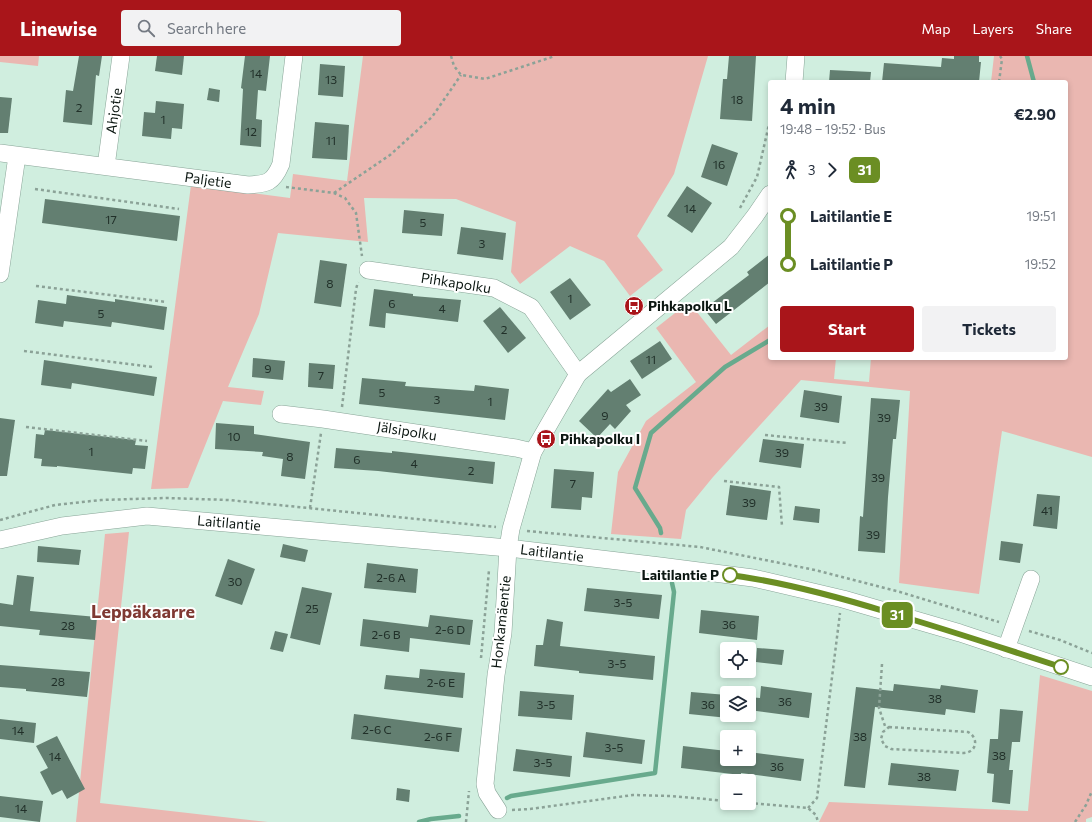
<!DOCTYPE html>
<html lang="en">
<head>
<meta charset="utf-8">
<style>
  body { margin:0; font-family:Commissioner,sans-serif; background:#f2f2f3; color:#1f2937; height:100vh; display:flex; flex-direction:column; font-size:15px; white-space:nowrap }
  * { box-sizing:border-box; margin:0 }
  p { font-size:13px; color:#747a83 }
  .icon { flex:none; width:22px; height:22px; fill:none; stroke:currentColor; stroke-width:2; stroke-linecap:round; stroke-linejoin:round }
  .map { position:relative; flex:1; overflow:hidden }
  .details { position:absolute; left:768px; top:24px; width:300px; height:280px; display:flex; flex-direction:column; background:#fff; border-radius:4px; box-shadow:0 2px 6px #0003 }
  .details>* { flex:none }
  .badge { padding:0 8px; border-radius:6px; font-size:14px; line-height:26px }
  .tools { position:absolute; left:720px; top:586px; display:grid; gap:8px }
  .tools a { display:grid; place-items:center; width:36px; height:36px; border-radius:4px; background:#fff; box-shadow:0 2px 6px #0003; font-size:20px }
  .map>.badge { position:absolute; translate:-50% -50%; box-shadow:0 0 0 2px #fff }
  .legs { display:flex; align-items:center; gap:6px; height:44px; padding:0 12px; font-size:13px }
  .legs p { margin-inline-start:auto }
  .head { display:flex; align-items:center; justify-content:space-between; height:68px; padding:0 12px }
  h1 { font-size:22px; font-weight:700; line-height:30px }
  .primary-button { display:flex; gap:8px; margin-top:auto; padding:8px 12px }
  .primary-button a { flex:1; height:46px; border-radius:4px; background:#a9151a; color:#fff; font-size:16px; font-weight:700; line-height:46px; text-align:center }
  .primary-button a+a { background:#f2f2f3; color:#1f2937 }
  ul { padding:0 12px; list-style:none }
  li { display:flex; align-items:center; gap:14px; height:48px; font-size:15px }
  li i { display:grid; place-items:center; width:6px; height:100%; margin:0 5px; background:currentColor }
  li i::after { content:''; width:10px; height:10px; margin:-5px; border:3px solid; border-radius:50%; background:#fff }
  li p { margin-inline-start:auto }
  li:first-child i { background:linear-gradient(#0000 50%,currentColor 0) }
  li:last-child i { background:linear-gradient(currentColor 50%,#0000 0) }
  header { display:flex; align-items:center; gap:24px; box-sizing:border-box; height:56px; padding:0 20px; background:#a9151a; color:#fff }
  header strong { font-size:19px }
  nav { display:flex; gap:22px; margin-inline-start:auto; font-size:14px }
  .search { width:280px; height:36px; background:#f2f2f3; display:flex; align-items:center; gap:10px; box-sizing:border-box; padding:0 14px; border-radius:4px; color:#747a83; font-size:15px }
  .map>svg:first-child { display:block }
  .green { fill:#eab7b1 }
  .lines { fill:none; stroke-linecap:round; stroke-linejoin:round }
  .stream { stroke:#68aa8d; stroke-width:4.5 }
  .building { fill:#637f71 }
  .minor-casing { stroke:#88a497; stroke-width:18 }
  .path { stroke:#8ba297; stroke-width:2.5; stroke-dasharray:3 3; stroke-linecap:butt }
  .minor { stroke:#fff; stroke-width:17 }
  .line-1-casing { stroke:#fff; stroke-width:9 }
  .line-1 { stroke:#6b8e23; stroke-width:6 }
  .stop-1-dot { fill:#fff; stroke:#6b8e23; stroke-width:2 }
  .labels { text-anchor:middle; stroke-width:4; stroke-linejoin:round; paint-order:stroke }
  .number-label { font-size:12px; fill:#213029 }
  .street-label { font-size:14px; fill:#0b1611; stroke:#fff }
  .poi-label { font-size:14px; font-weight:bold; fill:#0b1611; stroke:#fff; text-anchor:start }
  .stop-label { font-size:14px; font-weight:bold; fill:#0b1611; stroke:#fff; text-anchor:end }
  .district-label { font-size:18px; font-weight:bold; fill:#7f3832; stroke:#fff }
</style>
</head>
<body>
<header>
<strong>Linewise</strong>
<div class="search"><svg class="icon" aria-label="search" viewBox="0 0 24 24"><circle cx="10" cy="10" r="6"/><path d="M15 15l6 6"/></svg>Search here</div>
<nav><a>Map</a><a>Layers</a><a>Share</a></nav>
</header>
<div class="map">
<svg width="1092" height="766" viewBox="0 0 1092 766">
  <rect width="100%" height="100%" fill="#d0eedf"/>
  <!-- green -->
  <g class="green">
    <polygon points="0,0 39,0 38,10 0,6"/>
    <polygon points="363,0 708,0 674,118 637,180 663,214 630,240 604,205 570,190 520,228 511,216 516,166 456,143 364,142 368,186 278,177 259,258 228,331 264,335 261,349 223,345 188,432 151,433 191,129 290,142 293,118 347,125"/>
    <polygon points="994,0 1092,0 1092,401 1002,375 979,538 899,527 910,335 801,324 713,421 686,454 681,483 611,478 618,416 646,365 696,326 656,272 689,246 731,299 770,269 770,302 836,302 834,323 869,326 871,302 1066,302 1066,26 991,26"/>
    <polygon points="129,476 100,747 268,766 76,766 105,478"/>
    <polygon points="1040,619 1092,635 1092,761 1086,763 1086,766 819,766 829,746 1028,755"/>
  </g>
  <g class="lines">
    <!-- stream -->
    <g class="stream">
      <polyline points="1027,0 1034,26"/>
      <polyline points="661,477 660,472 635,432 651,377 725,311 770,284"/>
      <polyline points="507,742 511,740 655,717 674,536 672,527"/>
      <polyline points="419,766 431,763 459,760"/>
    </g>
  </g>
  <!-- building -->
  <g class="building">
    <polygon points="79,0 102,0 99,20 96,19 92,69 63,66 66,34 73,35"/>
    <polygon points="157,0 184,0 182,19 155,15"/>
    <polygon points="245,0 270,0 266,35 258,34 256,63 262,64 261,91 240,89 243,33 241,32"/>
    <polygon points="729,0 756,0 752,65 720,63 723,23 727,23"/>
    <polygon points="954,0 979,0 979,6 981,6 979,26 882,26 884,7 941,11 942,2 954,3"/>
    <polygon points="320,8 345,10 343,41 318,39"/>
    <polygon points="830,14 871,16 870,26 829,26"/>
    <polygon points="209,32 220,34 219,46 207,44"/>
    <polygon points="0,41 12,42 8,77 0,77"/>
    <polygon points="156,45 184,48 182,73 172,72 171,83 142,80 144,56 155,57"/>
    <polygon points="315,66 349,69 347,104 312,102"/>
    <polygon points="712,88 738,97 727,130 701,121"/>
    <polygon points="687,130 712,147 692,177 667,160"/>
    <polygon points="45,143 180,160 177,185 42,167"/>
    <polygon points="404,154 444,158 442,180 402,177"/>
    <polygon points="461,171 506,177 503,204 457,198"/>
    <polygon points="770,198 770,226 716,268 704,253 749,219 747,216"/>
    <polygon points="320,204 347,208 341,251 314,247"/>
    <polygon points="570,222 591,249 570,264 550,236"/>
    <polygon points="374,233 413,238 413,240 461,244 458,266 386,257 385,272 369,270"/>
    <polygon points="67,239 115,246 115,243 167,251 164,274 112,266 111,271 64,265 63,271 35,267 38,244 66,248"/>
    <polygon points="500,251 526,282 508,297 483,265"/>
    <polygon points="660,285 672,303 642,323 630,305"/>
    <polygon points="253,302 285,305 283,324 252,321"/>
    <polygon points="44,304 157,321 154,340 72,327 71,333 41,329"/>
    <polygon points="309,307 335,309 333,333 308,331"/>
    <polygon points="362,322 406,326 405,330 474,335 475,329 509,333 505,364 359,348"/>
    <polygon points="630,323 641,339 626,349 631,355 615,373 610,368 597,382 579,365 608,333 611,336"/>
    <polygon points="804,334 842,340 839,367 800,361"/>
    <polygon points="871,342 900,344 896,383 893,383 888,441 885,497 858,495 860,460 863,461"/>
    <polygon points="0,362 15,364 7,420 0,420"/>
    <polygon points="216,367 254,370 254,378 310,386 305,423 281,420 283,403 262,400 263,396 215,393"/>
    <polygon points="45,374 136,384 135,389 148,390 145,413 133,412 132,418 57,410 57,411 41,410 42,403 34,402 36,378 44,379"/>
    <polygon points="763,383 804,388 801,412 759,406"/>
    <polygon points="336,392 392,397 392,395 495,406 493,428 378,415 334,412"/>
    <polygon points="554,413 594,416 592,442 582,441 581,454 551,452"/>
    <polygon points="730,429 771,435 767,464 726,459"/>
    <polygon points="1037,438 1060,440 1057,473 1033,470"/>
    <polygon points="795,450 820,453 819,467 793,464"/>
    <polygon points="1001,485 1023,488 1020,507 999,504"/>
    <polygon points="283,488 308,494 305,506 280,501"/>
    <polygon points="38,490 81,494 79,509 37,506"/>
    <polygon points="228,503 255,513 242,549 215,540"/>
    <polygon points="367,507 418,513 416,537 364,532"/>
    <polygon points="17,519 34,521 30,555 97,561 95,584 39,579 40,574 0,570 0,547 13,549"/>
    <polygon points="302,531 332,537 320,589 290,582"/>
    <polygon points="587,532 662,539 659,563 584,555"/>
    <polygon points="701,554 759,560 757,584 699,577"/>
    <polygon points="430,559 473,564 470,589 410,582 409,596 360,590 363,563 428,571"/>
    <polygon points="547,563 563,566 560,590 655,600 653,624 579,617 579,615 534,610 536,589 543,589"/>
    <polygon points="275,575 288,578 283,596 270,593"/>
    <polygon points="757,592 784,594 782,609 756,606"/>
    <polygon points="0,609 90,616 87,641 26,635 26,633 0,631"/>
    <polygon points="420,613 465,617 463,642 384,633 386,619 419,622"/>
    <polygon points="894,628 940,633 941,629 978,634 975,657 946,653 945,659 875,651 865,732 844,730 856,631 893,635"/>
    <polygon points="761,630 812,637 809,662 749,654 749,641 760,642"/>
    <polygon points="520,635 574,639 572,664 518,660"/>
    <polygon points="691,636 727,639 727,659 749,659 748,664 689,658"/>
    <polygon points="1000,653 1023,655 1020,686 1012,686 1009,714 1013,714 1010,748 992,746 994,718 987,717 990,683 998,683"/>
    <polygon points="354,658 462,672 459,696 351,683"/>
    <polygon points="0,663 36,667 34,687 0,683"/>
    <polygon points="586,676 645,684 642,708 583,701"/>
    <polygon points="57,680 85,733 67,743 62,734 52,739 40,716 48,712 36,690"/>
    <polygon points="683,690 727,695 727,703 749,703 749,696 804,703 801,725 741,717 741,719 681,712"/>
    <polygon points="516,693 572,700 570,721 513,715"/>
    <polygon points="891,707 959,714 956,735 888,729"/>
    <polygon points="397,732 410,734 409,746 396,744"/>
    <polygon points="0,740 43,745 40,766 0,761"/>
  </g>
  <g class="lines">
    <!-- minor casing -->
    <g class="minor-casing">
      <g id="minor">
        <polyline points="794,26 796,0"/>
        <path d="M0 97 248 129C267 128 273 127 281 108L294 0"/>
        <polyline points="106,110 121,0"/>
        <polyline points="368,214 494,232 531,251 578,318"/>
        <polyline points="0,218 17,100"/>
        <polyline points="281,358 323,363 516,392 533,396"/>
        <polyline points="0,484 62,470 147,460 508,492 660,510 753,522 843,543 960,577 1092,621"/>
        <polyline points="1006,593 1031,523"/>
        <polyline points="498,754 487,737 485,728 496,619 503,577 508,492 511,473 533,396 578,318 731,191 755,160 770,138"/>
      </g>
    </g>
    <!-- path -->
    <g class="path">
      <polyline points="451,0 454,10 461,19 485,23 555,0"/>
      <polyline points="999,26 1002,3 1000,0"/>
      <polyline points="286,131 334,137 345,142 356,157 362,200"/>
      <polyline points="35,133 179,153"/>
      <polyline points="334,137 390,99 432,61 461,19"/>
      <polyline points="740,152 757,121 770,64"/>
      <polyline points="36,230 167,246"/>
      <polyline points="24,295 153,311"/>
      <polyline points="342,351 356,233 358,226"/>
      <polyline points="26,371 147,385"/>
      <polyline points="765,379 847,387"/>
      <polyline points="724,425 779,431 782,470"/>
      <polyline points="310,452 321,377"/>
      <polyline points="0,464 55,449 101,444 166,442 229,444 496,471"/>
      <polyline points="527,475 700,491 815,514 900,536 999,566"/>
      <polyline points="1029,575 1060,584 1092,597"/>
      <polyline points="481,602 489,514"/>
      <polyline points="882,608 879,652 886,673"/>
      <path d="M889 671 968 676C979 682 977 696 964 697L891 693 885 690 881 683 883 676Z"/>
      <polyline points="749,747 808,752 816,759 818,766"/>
      <polyline points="808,752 817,742 840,557"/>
      <polyline points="512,754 530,753 633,739 671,740 727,745"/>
      <polyline points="466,766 469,735"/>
      <polyline points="1075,766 1086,749 1092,735"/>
    </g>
    <!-- minor -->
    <use href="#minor" class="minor"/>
  </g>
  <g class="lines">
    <!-- line-1 casing -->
    <g class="line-1-casing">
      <path id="line-1" d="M730 519C783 526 835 540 887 556 945 573 1003 592 1061 611"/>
    </g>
    <!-- line-1 -->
    <use href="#line-1" class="line-1"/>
  </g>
  <!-- icons -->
  <defs>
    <g id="bus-disc" transform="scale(1)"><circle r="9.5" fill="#a9151a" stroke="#fff"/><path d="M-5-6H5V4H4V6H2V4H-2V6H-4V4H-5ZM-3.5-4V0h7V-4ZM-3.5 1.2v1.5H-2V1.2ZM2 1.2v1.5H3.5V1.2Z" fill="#fff"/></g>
  </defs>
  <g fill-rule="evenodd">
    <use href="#bus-disc" x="634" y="250"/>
    <use href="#bus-disc" x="546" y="383"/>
  </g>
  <!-- markers -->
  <g class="stop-1-dot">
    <circle cx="730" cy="519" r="7"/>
    <circle cx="1061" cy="611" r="7"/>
  </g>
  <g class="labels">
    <!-- number labels -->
    <g class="number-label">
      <text x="256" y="22">14</text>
      <text x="331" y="28">13</text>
      <text x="737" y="48">18</text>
      <text x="79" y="56">2</text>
      <text x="163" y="68">1</text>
      <text x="251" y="80">12</text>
      <text x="331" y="89">11</text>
      <text x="719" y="113">16</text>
      <text x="690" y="157">14</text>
      <text x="111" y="168">17</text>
      <text x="423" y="171">5</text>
      <text x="482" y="192">3</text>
      <text x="330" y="232">8</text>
      <text x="570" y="247">1</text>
      <text x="392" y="252">6</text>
      <text x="442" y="257">4</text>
      <text x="101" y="262">5</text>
      <text x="504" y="278">2</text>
      <text x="651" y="308">11</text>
      <text x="268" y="317">9</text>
      <text x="321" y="324">7</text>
      <text x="382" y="341">5</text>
      <text x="437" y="348">3</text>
      <text x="490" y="350">1</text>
      <text x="821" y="355">39</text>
      <text x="605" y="364">9</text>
      <text x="884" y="366">39</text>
      <text x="234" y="385">10</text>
      <text x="91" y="400">1</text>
      <text x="782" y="401">39</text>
      <text x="290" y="405">8</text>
      <text x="357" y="408">6</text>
      <text x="414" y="412">4</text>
      <text x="471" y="419">2</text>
      <text x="878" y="426">39</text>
      <text x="573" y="432">7</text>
      <text x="749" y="451">39</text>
      <text x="1047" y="459">41</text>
      <text x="873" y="483">39</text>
      <text x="391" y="526">2-6 A</text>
      <text x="235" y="530">30</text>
      <text x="623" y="551">3-5</text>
      <text x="312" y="557">25</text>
      <text x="729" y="573">36</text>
      <text x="68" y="574">28</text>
      <text x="450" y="578">2-6 D</text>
      <text x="386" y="583">2-6 B</text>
      <text x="617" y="612">3-5</text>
      <text x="58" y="630">28</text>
      <text x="441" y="631">2-6 E</text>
      <text x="935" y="647">38</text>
      <text x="785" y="650">36</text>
      <text x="546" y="653">3-5</text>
      <text x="708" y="653">36</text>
      <text x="377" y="678">2-6 C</text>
      <text x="18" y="679">14</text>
      <text x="438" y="685">2-6 F</text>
      <text x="860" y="685">38</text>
      <text x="614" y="696">3-5</text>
      <text x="999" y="704">38</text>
      <text x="55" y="705">14</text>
      <text x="543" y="711">3-5</text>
      <text x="777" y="715">36</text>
      <text x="924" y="725">38</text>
      <text x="21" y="757">14</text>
    </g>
    <!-- street labels -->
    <g class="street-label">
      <text transform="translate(114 55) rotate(-82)" y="5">Ahjotie</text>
      <text transform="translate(208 124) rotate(8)" y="5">Paljetie</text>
      <text transform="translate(456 227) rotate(9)" y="5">Pihkapolku</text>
      <text transform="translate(407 375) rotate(9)" y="5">Jälsipolku</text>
      <text transform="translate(229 467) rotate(5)" y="5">Laitilantie</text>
      <text transform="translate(552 497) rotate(7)" y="5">Laitilantie</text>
      <text transform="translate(501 566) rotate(-84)" y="5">Honkamäentie</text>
    </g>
    <!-- poi labels -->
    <g class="poi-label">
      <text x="648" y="255">Pihkapolku L</text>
      <text x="560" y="388">Pihkapolku I</text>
    </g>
    <!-- stop labels -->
    <g class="stop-label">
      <text x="719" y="524">Laitilantie P</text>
    </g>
    <!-- district labels -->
    <g class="district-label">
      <text x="143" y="562">Leppäkaarre</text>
    </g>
  </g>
</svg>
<div class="tools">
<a><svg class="icon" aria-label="locate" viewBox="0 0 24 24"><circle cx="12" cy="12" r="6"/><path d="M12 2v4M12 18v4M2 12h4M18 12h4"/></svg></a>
<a><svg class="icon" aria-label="layers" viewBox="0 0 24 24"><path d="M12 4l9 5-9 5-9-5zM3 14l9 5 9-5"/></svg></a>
<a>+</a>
<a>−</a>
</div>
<b class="badge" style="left:897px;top:559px;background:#6b8e23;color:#fff">31</b>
<section class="details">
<div class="head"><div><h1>4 min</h1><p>19:48 – 19:52 · Bus</p></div><b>€2.90</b></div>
<div class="legs"><svg class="icon" aria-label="walk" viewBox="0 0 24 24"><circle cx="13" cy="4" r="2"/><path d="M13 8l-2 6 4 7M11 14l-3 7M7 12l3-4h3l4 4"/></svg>3<svg class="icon" aria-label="forward" viewBox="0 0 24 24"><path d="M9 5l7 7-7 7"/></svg><b class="badge" style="background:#6b8e23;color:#fff">31</b></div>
<ul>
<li><i style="color:#6b8e23"></i><b>Laitilantie E</b><p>19:51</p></li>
<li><i style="color:#6b8e23"></i><b>Laitilantie P</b><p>19:52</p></li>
</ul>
<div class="primary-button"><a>Start</a><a>Tickets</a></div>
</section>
</div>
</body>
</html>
